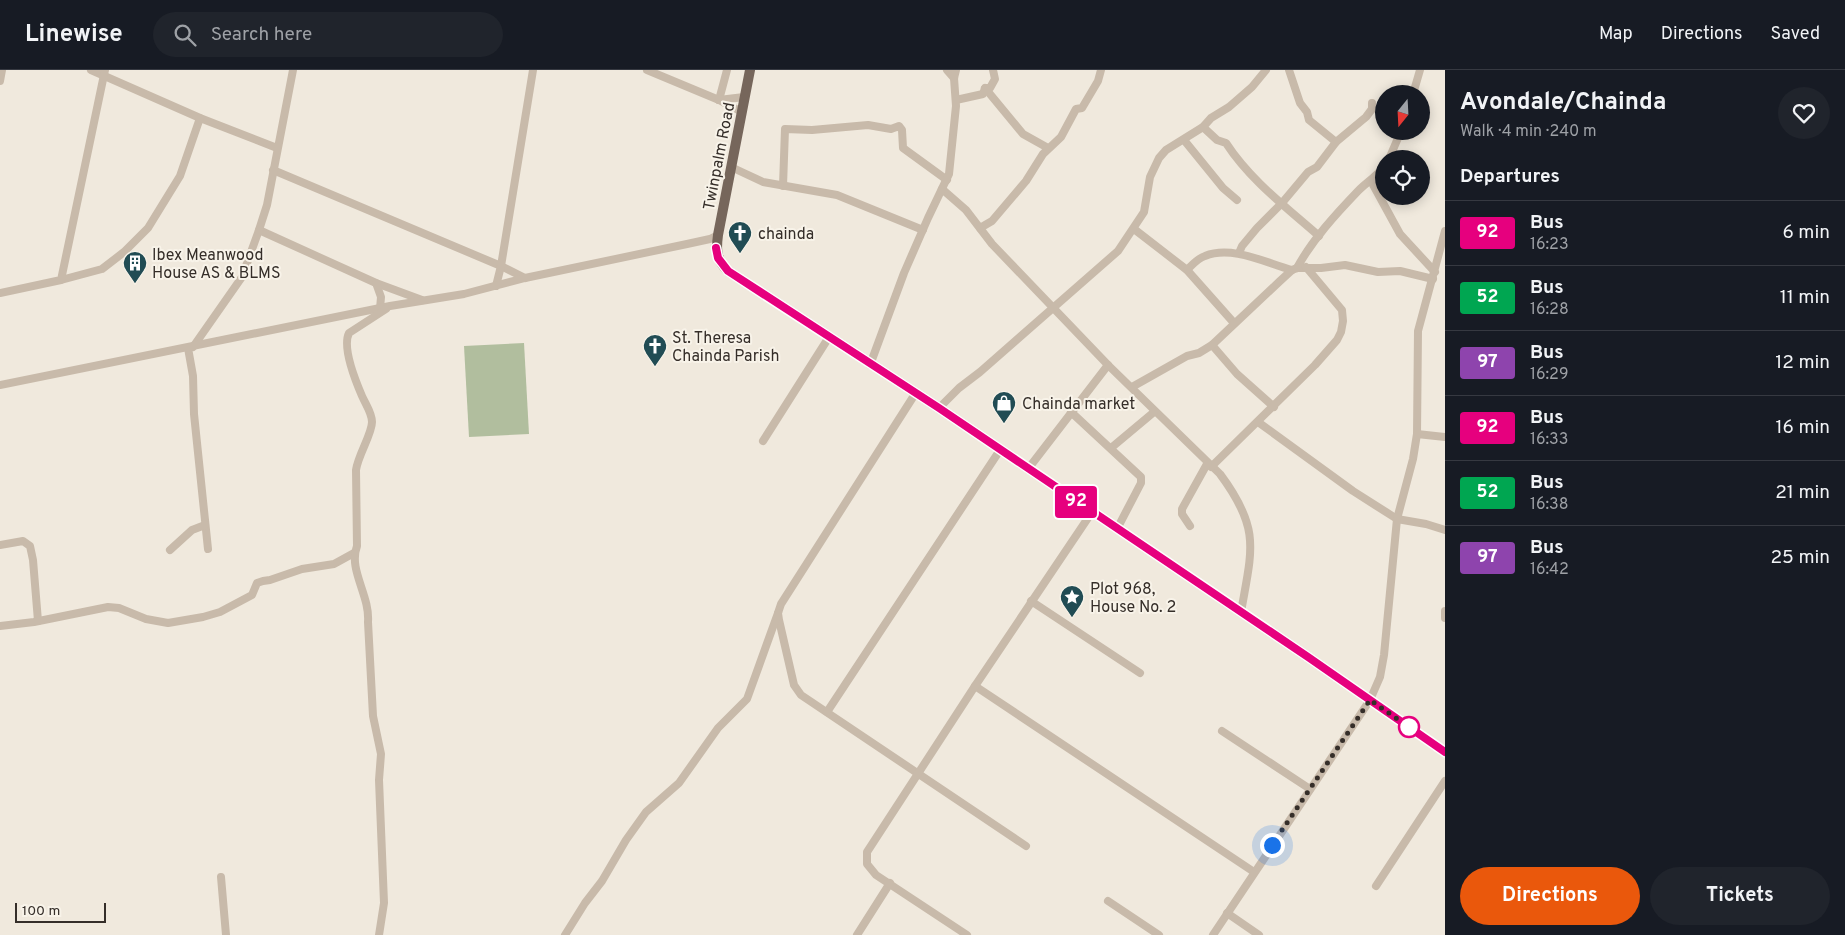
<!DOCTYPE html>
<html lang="en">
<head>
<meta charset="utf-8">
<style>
  body { margin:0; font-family:Overpass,sans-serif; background:#20242c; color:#f1f3f6; height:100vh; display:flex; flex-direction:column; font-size:19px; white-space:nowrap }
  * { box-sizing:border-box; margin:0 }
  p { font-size:16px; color:#9ea1a6 }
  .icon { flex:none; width:28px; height:28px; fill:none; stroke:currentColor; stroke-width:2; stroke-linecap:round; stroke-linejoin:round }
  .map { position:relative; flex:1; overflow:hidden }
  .panel { display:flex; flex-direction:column; background:#171b24; width:400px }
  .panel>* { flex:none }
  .badge { padding:0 10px; border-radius:4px; font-size:18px; line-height:32px }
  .needle { width:32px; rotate:198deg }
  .buttons { position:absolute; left:1375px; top:15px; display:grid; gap:10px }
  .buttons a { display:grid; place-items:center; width:55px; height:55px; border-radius:50%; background:#171b24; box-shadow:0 2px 12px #0003; font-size:25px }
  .scale { position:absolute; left:15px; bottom:12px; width:91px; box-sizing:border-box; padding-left:5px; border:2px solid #352e29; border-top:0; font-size:14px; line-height:18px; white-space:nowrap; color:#352e29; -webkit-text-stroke:4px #f8f3e9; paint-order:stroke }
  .you { position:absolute; width:25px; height:25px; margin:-12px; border:4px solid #fff; border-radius:50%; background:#1a73e8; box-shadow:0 0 0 8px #1a73e833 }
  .map>.badge { position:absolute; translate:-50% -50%; box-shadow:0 0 0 2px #fff }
  h2 { padding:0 15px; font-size:19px; line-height:45px }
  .round { display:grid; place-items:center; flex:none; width:52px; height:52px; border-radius:26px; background:#20242c }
  .headline { display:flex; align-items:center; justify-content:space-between; height:85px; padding:0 15px }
  h1 { font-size:24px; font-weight:700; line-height:38px }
  .cta { display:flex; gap:10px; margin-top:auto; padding:10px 15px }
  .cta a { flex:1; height:58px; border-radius:30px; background:#ea580c; color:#fff; font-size:20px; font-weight:700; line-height:58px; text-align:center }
  .cta a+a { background:#20242c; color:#f1f3f6 }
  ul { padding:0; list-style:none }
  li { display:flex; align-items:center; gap:15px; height:65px; padding:0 15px; border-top:1px solid #363941 }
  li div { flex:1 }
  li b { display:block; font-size:19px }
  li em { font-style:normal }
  li .badge { min-width:55px; font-weight:700; text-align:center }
  header { display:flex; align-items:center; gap:30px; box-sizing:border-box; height:70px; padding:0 25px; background:#171b24; border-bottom:1px solid #363941 }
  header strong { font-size:24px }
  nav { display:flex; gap:28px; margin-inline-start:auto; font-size:18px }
  .search { width:350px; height:45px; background:#20242c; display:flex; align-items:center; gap:12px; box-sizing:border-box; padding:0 18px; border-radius:28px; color:#9ea1a6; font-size:19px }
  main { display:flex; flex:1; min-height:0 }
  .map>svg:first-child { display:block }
  .grass { fill:#b1be9e }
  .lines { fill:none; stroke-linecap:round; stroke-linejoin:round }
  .minor { stroke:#c8baaa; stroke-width:8 }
  .major { stroke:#76665b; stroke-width:10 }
  .line-casing { stroke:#fff; stroke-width:11 }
  .line { stroke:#e6007e; stroke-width:8 }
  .walk { stroke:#352e29; stroke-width:5; stroke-dasharray:0 9 }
  .stop-dot { fill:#fff; stroke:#e6007e; stroke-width:2.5 }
  .labels { text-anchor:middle; stroke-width:4; stroke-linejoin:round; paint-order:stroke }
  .street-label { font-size:16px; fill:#352e29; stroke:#f8f3e9 }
  .poi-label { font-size:16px; fill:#352e29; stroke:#f8f3e9; text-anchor:start }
</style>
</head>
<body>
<header>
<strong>Linewise</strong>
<div class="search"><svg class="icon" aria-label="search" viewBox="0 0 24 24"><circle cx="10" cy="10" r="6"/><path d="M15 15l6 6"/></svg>Search here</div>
<nav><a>Map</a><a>Directions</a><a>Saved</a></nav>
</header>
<main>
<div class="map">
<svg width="1445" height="865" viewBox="0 0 1445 865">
  <rect width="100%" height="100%" fill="#f0e9dd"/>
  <!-- grass -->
  <polygon class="grass" points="524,273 529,364 469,367 464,276"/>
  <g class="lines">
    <!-- minor -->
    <g class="minor">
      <polyline points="91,0 200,48 277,78"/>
      <polyline points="647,0 719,30 742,42"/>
      <polyline points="947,0 954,8"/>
      <polyline points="1289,0 1300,33 1307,42 1309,50 1336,72"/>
      <polyline points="0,11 2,0"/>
      <polyline points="985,18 1023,64 1048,78"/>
      <polyline points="1413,24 1420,0"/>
      <polyline points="719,30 727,0"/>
      <polyline points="719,30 744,27"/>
      <polyline points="956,30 983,24 985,18 990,18 995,9 993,0"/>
      <path d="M1203 57 1217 70 1226 73C1250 110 1286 137 1319 166"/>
      <polyline points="1184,70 1223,118 1237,130"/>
      <polyline points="1389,89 1401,61"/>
      <polyline points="731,97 763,112 837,125 923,160"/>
      <polyline points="273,100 501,196 525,208"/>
      <polyline points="1371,111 1400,164 1435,202"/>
      <polyline points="783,116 785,59 812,60 868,55 891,59 899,56 902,60 903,78 947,110"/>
      <path d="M942 119 966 140 992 174 1108 295 1220 404C1261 459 1252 479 1241 542"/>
      <polyline points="980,158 992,151 1026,111 1043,84 1061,67 1076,39 1082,38 1098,11 1101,0"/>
      <polyline points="1134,159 1187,200 1234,253"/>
      <polyline points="259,160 376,213 422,230"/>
      <polyline points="1239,183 1242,176 1257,158 1282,133 1308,102 1317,97 1336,72 1366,47 1372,39 1372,33"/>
      <path d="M1297 198C1312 170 1336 144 1358 121 1367 112 1376 107 1384 96"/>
      <path d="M1187 200C1192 195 1198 188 1205 186 1232 175 1266 193 1292 200"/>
      <polyline points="61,210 102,199 124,182 148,158 180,106 200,48"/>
      <polyline points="376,213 381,227 380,239"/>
      <polyline points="496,216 501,196 533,0"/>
      <polyline points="0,223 61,210 105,0"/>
      <polyline points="1212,275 1237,304 1274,337"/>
      <polyline points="193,277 242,207 259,160 267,135 293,0"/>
      <polyline points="188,278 193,306 194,344 208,479"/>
      <polyline points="870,295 904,203 928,148 949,104 956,36 954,8 956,0"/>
      <polyline points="0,315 390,236 464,224 525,208 687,174 710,169 718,165"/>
      <polyline points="1132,317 1187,286 1199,283 1212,275 1280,211 1292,200 1297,198 1321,198 1345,195 1378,202 1400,201 1433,209"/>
      <polyline points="915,324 781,534 778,543 779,550 794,615 801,625 1026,776"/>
      <polyline points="939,338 959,318 980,302 1118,181 1144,142 1150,107 1159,88 1166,80 1203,57 1211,48 1229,37 1252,17 1266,0"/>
      <polyline points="1071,342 1141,407 1141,413 1117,459"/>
      <polyline points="1258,352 1353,421 1397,449 1426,454 1445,460"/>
      <polyline points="1417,364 1445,367"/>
      <polyline points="763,371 829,267"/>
      <polyline points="1111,378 1154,342"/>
      <polyline points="1211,397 1315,295 1337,270 1341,262 1343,251 1342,240 1306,197"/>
      <polyline points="1028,399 1108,295"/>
      <polyline points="1190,456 1182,444 1182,439 1207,394"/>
      <polyline points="0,475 23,471 30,476 33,490 38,551"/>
      <polyline points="170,480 192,460 205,455"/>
      <polyline points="1031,531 1140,603"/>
      <polyline points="1445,541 1445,548"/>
      <polyline points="0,556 34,552 108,537 119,538 146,549 168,553 203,547 220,542 252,525 257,513 263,511 270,510 302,499 334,494 354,483"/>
      <polyline points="975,616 1254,802"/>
      <polyline points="827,642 1000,380"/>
      <polyline points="1222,661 1310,719"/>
      <polyline points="221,807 226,865"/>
      <polyline points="1376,816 1445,711"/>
      <polyline points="1108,831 1159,865"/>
      <polyline points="1227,843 1259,865"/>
      <path d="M379 865 384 833 379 710 381 684 373 646 368 552C370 525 348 500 357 476L356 400C358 385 372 364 372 352 372 343 366 335 362 326 356 312 342 277 349 263L386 239"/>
      <polyline points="565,865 585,833 602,811 626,770 646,742 679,713 718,658 747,629 778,543"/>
      <polyline points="857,865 890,813"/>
      <polyline points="967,865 876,805 867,794 867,782 975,616 1092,442"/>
      <polyline points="1213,865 1370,630 1380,607 1384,585 1397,449 1413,389 1417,364 1418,261 1445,161"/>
    </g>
    <!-- major -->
    <path class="major" d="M750 0 718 165C716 180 716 190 728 201L939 338 1308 587 1445 682"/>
  </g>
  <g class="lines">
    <!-- line casing -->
    <g class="line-casing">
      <polyline id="line" points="716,178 718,188 728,201 939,338 1308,587 1445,682"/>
    </g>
    <!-- line -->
    <use href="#line" class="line"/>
    <!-- walk -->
    <polyline class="walk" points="1272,775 1370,630 1409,657"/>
  </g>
  <!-- icons -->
  <defs>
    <g id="church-pin" transform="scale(1.25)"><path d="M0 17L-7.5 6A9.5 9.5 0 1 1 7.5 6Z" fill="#214c54" stroke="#f8f3e9"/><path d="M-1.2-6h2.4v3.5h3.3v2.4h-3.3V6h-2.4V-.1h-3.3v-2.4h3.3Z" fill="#fff"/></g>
    <g id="building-pin" transform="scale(1.25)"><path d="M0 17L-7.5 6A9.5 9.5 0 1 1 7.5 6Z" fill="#214c54" stroke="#f8f3e9"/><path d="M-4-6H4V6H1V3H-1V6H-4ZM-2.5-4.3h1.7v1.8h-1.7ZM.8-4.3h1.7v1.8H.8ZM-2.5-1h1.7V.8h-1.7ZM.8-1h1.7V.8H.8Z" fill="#fff"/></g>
    <g id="shop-pin" transform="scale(1.25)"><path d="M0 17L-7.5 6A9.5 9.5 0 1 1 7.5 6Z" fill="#214c54" stroke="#f8f3e9"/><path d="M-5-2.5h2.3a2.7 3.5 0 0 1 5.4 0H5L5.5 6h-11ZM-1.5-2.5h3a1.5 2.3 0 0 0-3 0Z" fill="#fff"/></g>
    <g id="sight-pin" transform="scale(1.25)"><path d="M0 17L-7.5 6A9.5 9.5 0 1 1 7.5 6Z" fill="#214c54" stroke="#f8f3e9"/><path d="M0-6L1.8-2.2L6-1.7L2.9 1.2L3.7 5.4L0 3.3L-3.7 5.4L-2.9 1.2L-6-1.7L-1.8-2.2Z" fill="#fff"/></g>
  </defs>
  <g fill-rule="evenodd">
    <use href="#church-pin" x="740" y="163"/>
    <use href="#building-pin" x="135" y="193"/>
    <use href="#church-pin" x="655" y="276"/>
    <use href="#shop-pin" x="1004" y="333"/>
    <use href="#sight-pin" x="1072" y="527"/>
  </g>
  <!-- markers -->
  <circle class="stop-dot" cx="1409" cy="657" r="10"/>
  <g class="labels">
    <!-- street labels -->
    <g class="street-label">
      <text transform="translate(718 86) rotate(-79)" y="6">Twinpalm Road</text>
    </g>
    <!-- poi labels -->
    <g class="poi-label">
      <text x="758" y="169">chainda</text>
      <text x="152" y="190">Ibex Meanwood<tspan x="152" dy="18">House AS &amp; BLMS</tspan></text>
      <text x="672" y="273">St. Theresa<tspan x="672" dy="18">Chainda Parish</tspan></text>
      <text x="1022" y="339">Chainda market</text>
      <text x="1090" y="524">Plot 968,<tspan x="1090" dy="18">House No. 2</tspan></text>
    </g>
  </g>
</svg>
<div class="buttons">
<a><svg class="needle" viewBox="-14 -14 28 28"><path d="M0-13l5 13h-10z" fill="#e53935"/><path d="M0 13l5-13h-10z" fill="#9ea1a6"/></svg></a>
<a><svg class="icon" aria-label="locate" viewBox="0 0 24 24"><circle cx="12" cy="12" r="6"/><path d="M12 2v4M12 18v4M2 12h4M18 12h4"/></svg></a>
</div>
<div class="scale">100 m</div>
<div class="you" style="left:1272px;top:775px"></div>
<b class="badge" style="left:1076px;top:432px;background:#e6007e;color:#fff">92</b>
</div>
<section class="panel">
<div class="headline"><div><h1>Avondale/Chainda</h1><p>Walk · 4 min · 240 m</p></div><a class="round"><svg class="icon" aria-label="heart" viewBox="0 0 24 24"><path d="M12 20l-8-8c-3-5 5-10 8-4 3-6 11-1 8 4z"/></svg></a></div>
<h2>Departures</h2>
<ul>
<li><span class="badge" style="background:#e6007e;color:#fff">92</span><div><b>Bus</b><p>16:23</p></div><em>6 min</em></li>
<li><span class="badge" style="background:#00a651;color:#fff">52</span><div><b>Bus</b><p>16:28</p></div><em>11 min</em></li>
<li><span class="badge" style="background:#8e44ad;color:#fff">97</span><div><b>Bus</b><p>16:29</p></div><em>12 min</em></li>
<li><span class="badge" style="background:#e6007e;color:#fff">92</span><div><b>Bus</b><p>16:33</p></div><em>16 min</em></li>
<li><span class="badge" style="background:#00a651;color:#fff">52</span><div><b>Bus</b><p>16:38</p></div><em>21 min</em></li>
<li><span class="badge" style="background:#8e44ad;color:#fff">97</span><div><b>Bus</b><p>16:42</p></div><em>25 min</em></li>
</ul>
<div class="cta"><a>Directions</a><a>Tickets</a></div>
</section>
</main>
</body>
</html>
